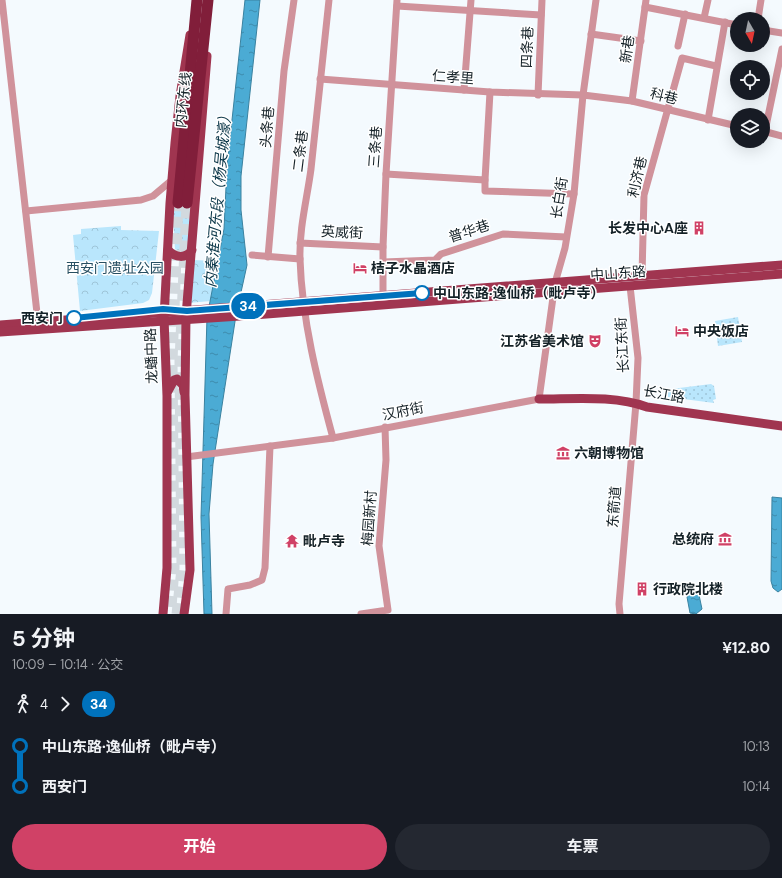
<!DOCTYPE html>
<html lang="zh">
<head>
<meta charset="utf-8">
<style>
  body { margin:0; font-family:"DM Sans","Noto Sans SC",sans-serif; background:#242831; color:#f1f3f6; height:100vh; display:flex; flex-direction:column; font-size:15px; white-space:nowrap }
  * { box-sizing:border-box; margin:0 }
  p { font-size:13px; color:#9ea1a6 }
  .icon { flex:none; width:22px; height:22px; fill:none; stroke:currentColor; stroke-width:2; stroke-linecap:round; stroke-linejoin:round }
  .map { position:relative; height:614px; overflow:hidden }
  .sheet { display:flex; flex-direction:column; background:#171b24; flex:1 }
  .sheet>* { flex:none }
  .badge { padding:0 8px; border-radius:13px; font-size:14px; line-height:26px }
  .needle { width:26px; rotate:171deg }
  .controls { position:absolute; left:730px; top:12px; display:grid; gap:8px }
  .controls a { display:grid; place-items:center; width:40px; height:40px; border-radius:50%; background:#171b24; box-shadow:0 4px 16px #0002; font-size:20px }
  .map>.badge { position:absolute; translate:-50% -50%; box-shadow:0 0 0 2px #fff }
  .legs { display:flex; align-items:center; gap:6px; height:44px; padding:0 12px; font-size:13px }
  .legs p { margin-inline-start:auto }
  .overview { display:flex; align-items:center; justify-content:space-between; height:68px; padding:0 12px }
  h1 { font-size:22px; font-weight:700; line-height:30px }
  .cta { display:flex; gap:8px; margin-top:auto; padding:8px 12px }
  .cta a { flex:1; height:46px; border-radius:24px; background:#d04166; color:#fff; font-size:16px; font-weight:700; line-height:46px; text-align:center }
  .cta a+a { background:#242831; color:#f1f3f6 }
  ul { padding:0 12px; list-style:none }
  li { display:flex; align-items:center; gap:14px; height:40px; font-size:15px }
  li i { display:grid; place-items:center; width:6px; height:100%; margin:0 5px; background:currentColor }
  li i::after { content:''; width:10px; height:10px; margin:-5px; border:3px solid; border-radius:50%; background:#171b24 }
  li p { margin-inline-start:auto }
  li:first-child i { background:linear-gradient(#0000 50%,currentColor 0) }
  li:last-child i { background:linear-gradient(currentColor 50%,#0000 0) }
  .map>svg:first-child { display:block }
  .grass { fill:url(#grass-dots) }
  .park { fill:url(#park-crowns) }
  .water { fill:url(#water-ripples); stroke:#3a82a0 }
  .lines { fill:none; stroke-linecap:round; stroke-linejoin:round }
  .highway-tunnel { stroke:#d2d9de; stroke-width:11; stroke-dasharray:11 5.5; stroke-linecap:butt }
  .minor { stroke:#d0929b; stroke-width:7 }
  .major { stroke:#a03550; stroke-width:9 }
  .highway { stroke:#811e3a; stroke-width:11 }
  .line-1-casing { stroke:#fff; stroke-width:9 }
  .line-1 { stroke:#0072bc; stroke-width:6 }
  .stop-1-dot { fill:#fff; stroke:#0072bc; stroke-width:2 }
  .labels { text-anchor:middle; stroke-width:3; stroke-linejoin:round; paint-order:stroke }
  .street-label { font-size:14px; fill:#142127; stroke:#fff }
  .poi-label { font-size:14px; font-weight:bold; fill:#142127; stroke:#fff; text-anchor:start }
  .park-label { font-size:14px; fill:#274f62; stroke:#fff }
  .stop-label { font-size:14px; font-weight:bold; fill:#142127; stroke:#fff; text-anchor:start }
  .water-label { font-size:15px; font-style:italic; fill:#0a3648; stroke:#fff }
</style>
</head>
<body>
<div class="map">
<svg width="782" height="614" viewBox="0 0 782 614">
  <defs>
    <pattern id="grass-dots" width="8" height="8" patternUnits="userSpaceOnUse"><rect width="8" height="8" fill="#b9e6fc"/><path d="M2 2h.1M6 6h.1" fill="none" stroke="#9ec5d8" stroke-width="1.8" stroke-linecap="round"/></pattern>
    <pattern id="park-crowns" width="20" height="18" patternUnits="userSpaceOnUse"><rect width="20" height="18" fill="#b9e6fc"/><path d="M2 6a3 3 0 1 1 6 0M12 15a3 3 0 1 1 6 0" fill="none" stroke="#9ec5d8"/></pattern>
    <pattern id="water-ripples" width="26" height="14" patternUnits="userSpaceOnUse"><rect width="26" height="14" fill="#4babd4"/><path d="M2 4q2-2 4 0t4 0M15 11q2-2 4 0t4 0" fill="none" stroke="#3d8bac"/></pattern>
  </defs>
  <rect width="100%" height="100%" fill="#f4fafe"/>
  <!-- grass -->
  <g class="grass">
    <polygon points="173,210 193,211 188,246 186,251 181,252 175,249"/>
    <polygon points="738,317 742,342 718,346 715,321"/>
    <polygon points="711,384 714,386 716,399 713,400 714,403 668,397 668,391 671,391 671,389"/>
  </g>
  <!-- park -->
  <g class="park">
    <polygon points="121,226 121,230 159,231 152,293 149,300 143,303 80,311 73,235 81,234 81,229"/>
    <polygon points="192,260 219,261 211,301 188,303"/>
  </g>
  <!-- water -->
  <g class="water">
    <polygon points="245,0 260,0 241,176 241,210 247,265 236,315 213,464 209,514 212,614 204,614 201,517 207,317 224,229 227,166"/>
    <polygon points="772,497 782,498 782,589 778,592 773,588 771,581"/>
    <polygon points="690,593 699,595 702,609 696,614 690,613 687,597"/>
  </g>
  <g class="lines">
    <!-- highway-tunnel -->
    <g class="highway-tunnel">
      <polyline points="171,607 174,568 172,362 178,203"/>
      <polyline points="177,614 182,569 180,361 187,203"/>
    </g>
    <!-- minor -->
    <g class="minor">
      <polyline points="2,0 38,322"/>
      <path d="M329 0C323 56 317 113 311 169 307 199 299 229 300 259 302 320 317 379 333 438"/>
      <polyline points="397,6 541,15"/>
      <polyline points="645,7 737,25"/>
      <polyline points="704,18 708,0"/>
      <polyline points="758,19 761,0"/>
      <polyline points="763,30 782,33"/>
      <polyline points="591,34 641,41"/>
      <polyline points="678,46 685,14"/>
      <polyline points="320,79 490,92 583,95 632,101 737,126"/>
      <polyline points="464,90 471,0"/>
      <polyline points="538,95 542,0"/>
      <polyline points="632,101 646,0"/>
      <polyline points="708,120 725,22"/>
      <polyline points="763,131 782,136"/>
      <polyline points="765,131 782,49"/>
      <polyline points="386,174 485,180 490,92"/>
      <polyline points="485,180 485,191 574,194"/>
      <polyline points="26,211 141,200 153,196 172,180"/>
      <polyline points="300,243 383,247"/>
      <polyline points="252,255 300,259"/>
      <polyline points="268,257 284,71 294,0"/>
      <polyline points="384,262 435,260 441,254 503,234 566,237"/>
      <polyline points="642,276 644,195 682,58 716,66"/>
      <polyline points="383,296 383,247 386,174 397,0"/>
      <polyline points="186,457 333,438 539,399 555,283 565,248 574,194 583,95 596,0"/>
      <polyline points="226,614 228,589 250,585 262,580 265,568 270,446"/>
      <polyline points="361,614 388,610 379,546 386,460 385,427"/>
      <polyline points="620,614 619,604 636,403 638,358 630,286"/>
    </g>
    <!-- major -->
    <g class="major">
      <path d="M168 250C175 258 186 259 192 250"/>
      <polyline points="0,325 782,265"/>
      <polyline points="0,332 240,316 782,274"/>
      <polyline points="168,391 174,380 177,379 183,385 184,392"/>
      <path d="M539 399C574 399 615 395 647 407L782 426"/>
      <polyline points="163,614 167,568 167,396 164,318 170,203 175,143 180,96 190,35"/>
      <polyline points="184,614 190,570 185,395 186,316 207,56"/>
    </g>
    <!-- highway -->
    <g class="highway">
      <polyline points="178,203 197,0"/>
      <polyline points="187,203 208,0"/>
    </g>
  </g>
  <g class="lines">
    <!-- line-1 casing -->
    <g class="line-1-casing">
      <polyline id="line-1" points="74,318 163,309 187,311 422,293"/>
    </g>
    <!-- line-1 -->
    <use href="#line-1" class="line-1"/>
  </g>
  <!-- icons -->
  <defs>
    <g id="building-bare" transform="scale(1.08)"><path d="M-4-6H4V6H1V3H-1V6H-4ZM-2.5-4.3h1.7v1.8h-1.7ZM.8-4.3h1.7v1.8H.8ZM-2.5-1h1.7V.8h-1.7ZM.8-1h1.7V.8H.8Z" fill="#d04166" stroke="#fff" stroke-width="2.5" paint-order="stroke"/></g>
    <g id="hotel-bare" transform="scale(1.08)"><path d="M-6-4.5h1.5V1H6V5H4.5V3h-9V5H-6ZM-4 0a1.8 1.8 0 1 1 3.6 0ZM.5 0V-2.5h3Q6-2.5 6 0Z" fill="#d04166" stroke="#fff" stroke-width="2.5" paint-order="stroke"/></g>
    <g id="theatre-bare" transform="scale(1.08)"><path d="M-5-5.5Q0-4 5-5.5V0Q5 5 0 6Q-5 5-5 0ZM-3.3-2.5H-1v1.5H-3.3ZM1-2.5H3.3v1.5H1ZM-2.8 1Q0 5.5 2.8 1Z" fill="#d04166" stroke="#fff" stroke-width="2.5" paint-order="stroke"/></g>
    <g id="museum-bare" transform="scale(1.08)"><path d="M0-6L6-3V-2H-6V-3ZM-5-1h2V3h-2ZM-1-1h2V3h-2ZM3-1h2V3H3ZM-6 4H6V6H-6Z" fill="#d04166" stroke="#fff" stroke-width="2.5" paint-order="stroke"/></g>
    <g id="temple-bare" transform="scale(1.08)"><path d="M0-6L5-2H3V0L6.5 2.5H4V6H1.5V3h-3V6H-4V2.5H-6.5L-3 0V-2H-5Z" fill="#d04166" stroke="#fff" stroke-width="2.5" paint-order="stroke"/></g>
  </defs>
  <g fill-rule="evenodd">
    <use href="#building-bare" x="699" y="228"/>
    <use href="#hotel-bare" x="360" y="268"/>
    <use href="#hotel-bare" x="682" y="331"/>
    <use href="#theatre-bare" x="595" y="341"/>
    <use href="#museum-bare" x="563" y="453"/>
    <use href="#museum-bare" x="725" y="539"/>
    <use href="#temple-bare" x="292" y="541"/>
    <use href="#building-bare" x="642" y="589"/>
  </g>
  <!-- markers -->
  <g class="stop-1-dot">
    <circle cx="422" cy="293" r="7"/>
    <circle cx="74" cy="318" r="7"/>
  </g>
  <g class="labels">
    <!-- street labels -->
    <g class="street-label">
      <text transform="translate(527 47) rotate(-88)" y="5">四条巷</text>
      <text transform="translate(627 49) rotate(-82)" y="5">新巷</text>
      <text transform="translate(453 77) rotate(4)" y="5">仁孝里</text>
      <text transform="translate(664 96) rotate(14)" y="5">科巷</text>
      <text transform="translate(183 100) rotate(-84)" y="5">内环东线</text>
      <text transform="translate(267 127) rotate(-85)" y="5">头条巷</text>
      <text transform="translate(375 147) rotate(-86)" y="5">三条巷</text>
      <text transform="translate(300 151) rotate(-83)" y="5">二条巷</text>
      <text transform="translate(637 177) rotate(-77)" y="5">利济巷</text>
      <text transform="translate(559 198) rotate(-81)" y="5">长白街</text>
      <text transform="translate(469 231) rotate(-18)" y="5">普华巷</text>
      <text transform="translate(342 232) rotate(3)" y="5">英威街</text>
      <text transform="translate(618 273) rotate(-4)" y="5">中山东路</text>
      <text transform="translate(622 345) rotate(-93)" y="5">长江东街</text>
      <text transform="translate(151 356) rotate(-92)" y="5">龙蟠中路</text>
      <text transform="translate(664 394) rotate(10)" y="5">长江路</text>
      <text transform="translate(403 411) rotate(-11)" y="5">汉府街</text>
      <text transform="translate(614 507) rotate(-85)" y="5">东箭道</text>
      <text transform="translate(369 518) rotate(-86)" y="5">梅园新村</text>
    </g>
    <!-- poi labels -->
    <g class="poi-label">
      <text x="688" y="233" text-anchor="end">长发中心A座</text>
      <text x="371" y="273">桔子水晶酒店</text>
      <text x="693" y="336">中央饭店</text>
      <text x="584" y="346" text-anchor="end">江苏省美术馆</text>
      <text x="574" y="458">六朝博物馆</text>
      <text x="714" y="544" text-anchor="end">总统府</text>
      <text x="303" y="546">毗卢寺</text>
      <text x="653" y="594">行政院北楼</text>
    </g>
    <!-- park labels -->
    <g class="park-label">
      <text x="115" y="273">西安门遗址公园</text>
    </g>
    <!-- stop labels -->
    <g class="stop-label">
      <text x="433" y="298">中山东路·逸仙桥（毗卢寺）</text>
      <text x="63" y="323" text-anchor="end">西安门</text>
    </g>
    <!-- water labels -->
    <g class="water-label">
      <text transform="translate(218 198) rotate(-85)" y="5">内秦淮河东段（杨吴城濠）</text>
    </g>
  </g>
</svg>
<div class="controls">
<a><svg class="needle" viewBox="-14 -14 28 28"><path d="M0-13l5 13h-10z" fill="#e53935"/><path d="M0 13l5-13h-10z" fill="#9ea1a6"/></svg></a>
<a><svg class="icon" aria-label="locate" viewBox="0 0 24 24"><circle cx="12" cy="12" r="6"/><path d="M12 2v4M12 18v4M2 12h4M18 12h4"/></svg></a>
<a><svg class="icon" aria-label="layers" viewBox="0 0 24 24"><path d="M12 4l9 5-9 5-9-5zM3 14l9 5 9-5"/></svg></a>
</div>
<b class="badge" style="left:248px;top:306px;background:#0072bc;color:#fff">34</b>
</div>
<section class="sheet">
<div class="overview"><div><h1>5 分钟</h1><p>10:09 – 10:14 · 公交</p></div><b>¥12.80</b></div>
<div class="legs"><svg class="icon" aria-label="walk" viewBox="0 0 24 24"><circle cx="13" cy="4" r="2"/><path d="M13 8l-2 6 4 7M11 14l-3 7M7 12l3-4h3l4 4"/></svg>4<svg class="icon" aria-label="forward" viewBox="0 0 24 24"><path d="M9 5l7 7-7 7"/></svg><b class="badge" style="background:#0072bc;color:#fff">34</b></div>
<ul>
<li><i style="color:#0072bc"></i><b>中山东路·逸仙桥（毗卢寺）</b><p>10:13</p></li>
<li><i style="color:#0072bc"></i><b>西安门</b><p>10:14</p></li>
</ul>
<div class="cta"><a>开始</a><a>车票</a></div>
</section>
</body>
</html>
